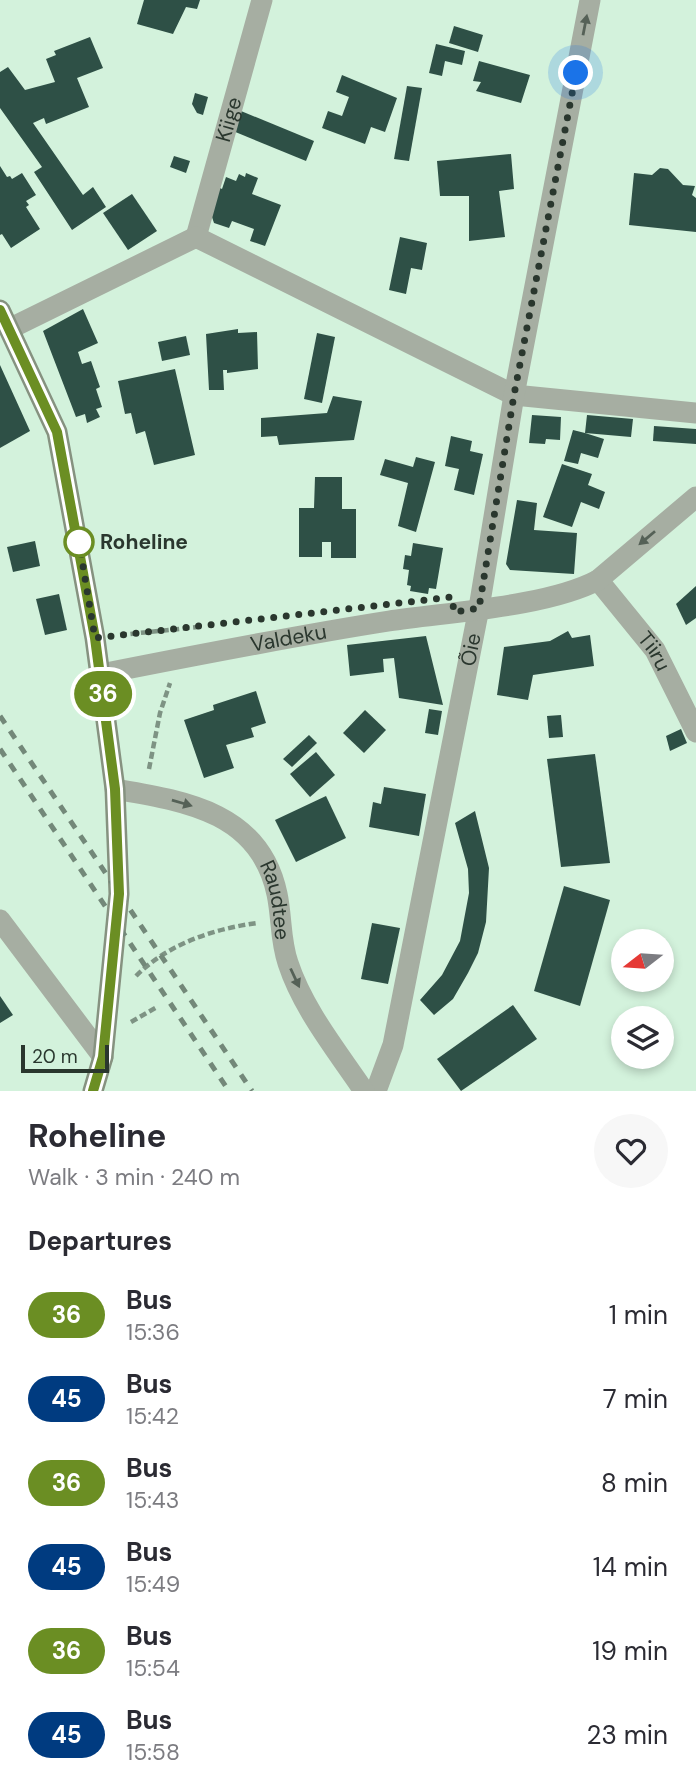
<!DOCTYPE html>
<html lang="en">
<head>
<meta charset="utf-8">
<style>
  body { margin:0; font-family:"DM Sans",sans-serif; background:#f7f7f7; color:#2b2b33; height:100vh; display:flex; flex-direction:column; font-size:26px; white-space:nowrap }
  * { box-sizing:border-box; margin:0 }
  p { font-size:23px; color:#7c7c81 }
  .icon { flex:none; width:38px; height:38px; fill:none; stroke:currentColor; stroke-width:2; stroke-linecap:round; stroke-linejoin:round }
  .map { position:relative; height:1091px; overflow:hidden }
  .sheet { display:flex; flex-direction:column; background:#fff; flex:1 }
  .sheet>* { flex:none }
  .badge { padding:0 14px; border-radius:23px; font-size:24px; line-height:46px }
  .needle { width:46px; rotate:253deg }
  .tools { position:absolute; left:611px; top:929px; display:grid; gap:14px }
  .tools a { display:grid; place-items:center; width:63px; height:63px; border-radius:50%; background:#fff; box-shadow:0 4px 10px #0003; font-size:35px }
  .scale { position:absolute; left:21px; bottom:18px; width:88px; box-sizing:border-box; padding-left:7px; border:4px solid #2a372e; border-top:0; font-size:19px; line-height:24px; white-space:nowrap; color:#2a372e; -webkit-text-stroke:5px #d3f2dc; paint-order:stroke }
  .you { position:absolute; width:35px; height:35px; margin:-18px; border:5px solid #fff; border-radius:50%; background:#1a73e8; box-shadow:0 0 0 10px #1a73e833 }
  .map>.badge { position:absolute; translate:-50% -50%; box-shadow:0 0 0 4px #fff }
  h2 { padding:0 28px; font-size:26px; line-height:63px }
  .round { display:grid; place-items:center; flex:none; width:74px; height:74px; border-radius:37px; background:#f7f7f7 }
  .head { display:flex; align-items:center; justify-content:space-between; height:119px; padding:0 28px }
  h1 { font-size:33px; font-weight:700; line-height:52px }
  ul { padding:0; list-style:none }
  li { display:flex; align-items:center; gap:21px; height:84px; padding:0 28px }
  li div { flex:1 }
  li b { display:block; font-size:26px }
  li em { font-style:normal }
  li .badge { min-width:77px; font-weight:700; text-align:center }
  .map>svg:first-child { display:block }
  .building { fill:#2e5046 }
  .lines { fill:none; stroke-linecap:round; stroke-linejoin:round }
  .path { stroke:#7e9384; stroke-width:4.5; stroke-dasharray:7 3.5; stroke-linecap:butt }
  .minor { stroke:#a6aea2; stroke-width:21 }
  .tertiary { stroke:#a6aea2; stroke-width:21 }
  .secondary { stroke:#869280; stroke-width:21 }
  .rail { stroke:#738879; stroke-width:5; stroke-dasharray:9 9; stroke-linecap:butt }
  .oneway { fill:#556157 }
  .line-casing { stroke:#fff; stroke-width:16 }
  .line { stroke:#6b8e23; stroke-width:10 }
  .walk { stroke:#2a372e; stroke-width:7; stroke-dasharray:0 12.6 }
  .stop-dot { fill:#fff; stroke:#6b8e23; stroke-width:3.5 }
  .labels { text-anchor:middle; stroke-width:7; stroke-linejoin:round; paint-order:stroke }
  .street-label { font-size:21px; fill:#2a372e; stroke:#d3f2dc }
  .stop-label { font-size:21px; font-weight:bold; fill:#2a372e; stroke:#d3f2dc; text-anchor:start }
</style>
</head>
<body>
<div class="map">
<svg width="696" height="1091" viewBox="0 0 696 1091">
  <rect width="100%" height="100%" fill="#d3f2dc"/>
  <!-- building -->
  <g class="building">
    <polygon points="144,0 200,0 197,9 186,7 173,34 137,24"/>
    <polygon points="454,26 483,35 478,52 449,43"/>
    <polygon points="90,37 103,68 77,78 89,107 46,124 44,118 33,123 83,195 93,187 106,207 72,230 34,172 42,167 0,108 0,72 8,67 25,90 55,82 46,59 56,55 54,51"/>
    <polygon points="436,44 465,51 462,65 445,61 442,76 429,73"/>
    <polygon points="479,61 530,75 521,103 476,91 481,82 473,81"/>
    <polygon points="342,75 397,98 385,132 371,127 365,144 322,128 328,111 342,116 349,97 336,92"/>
    <polygon points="407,86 422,88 409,161 394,159"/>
    <polygon points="195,93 208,97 203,115 197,113 192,104"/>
    <polygon points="241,111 314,141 306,161 233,131"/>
    <polygon points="511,154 514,189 499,191 505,237 469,241 469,196 440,196 437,161"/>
    <polygon points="174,156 190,161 186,173 170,167"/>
    <polygon points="0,166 7,177 10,176 12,179 22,173 36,195 26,201 29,205 26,207 40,229 11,248 2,234 0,235"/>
    <polygon points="660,168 668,169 683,185 695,186 692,195 696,198 696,232 629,225 634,173 652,175"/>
    <polygon points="246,173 258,178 252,194 281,205 265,246 250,241 254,229 232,221 229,228 214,223 210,211 218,187 222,189 226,177 236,181 239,174 245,177"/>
    <polygon points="132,194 157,231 128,250 103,213"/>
    <polygon points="400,237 427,243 422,270 411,268 406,294 389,290"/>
    <polygon points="83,309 98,343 78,352 82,364 91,361 100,387 96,389 102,407 96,409 100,417 87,423 85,414 76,417 43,331"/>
    <polygon points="238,329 238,333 257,332 258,369 227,373 227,370 223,370 224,390 209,390 206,334"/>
    <polygon points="317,333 335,337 322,403 304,399"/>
    <polygon points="186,336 190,355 162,361 158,342"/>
    <polygon points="0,365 30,431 0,448"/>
    <polygon points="175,369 195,455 154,465 145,431 136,434 131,413 125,414 118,381"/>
    <polygon points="333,396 362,401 354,440 279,445 277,436 261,437 261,418 327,413"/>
    <polygon points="532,415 561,417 560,440 546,439 545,444 529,443"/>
    <polygon points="587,415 633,419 631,437 585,433 604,439 598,458 581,453 578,464 564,461 573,430 585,433"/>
    <polygon points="654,426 696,429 696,444 653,441"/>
    <polygon points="451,436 472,441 470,451 483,454 474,495 454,490 459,469 445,466"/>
    <polygon points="416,457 435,462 416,532 398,526 408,483 380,475 385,459 413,467"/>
    <polygon points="562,464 592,474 588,485 605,492 599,509 581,502 572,527 543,517"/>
    <polygon points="315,477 342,477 342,509 356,509 356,558 331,558 331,542 322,542 322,557 299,557 299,508 314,508"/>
    <polygon points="517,500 537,503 534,530 577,533 574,574 510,570 506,564"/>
    <polygon points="35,541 40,566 13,572 7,547"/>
    <polygon points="413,543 443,548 436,589 429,588 428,594 410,591 411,586 407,585 409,570 403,569 405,555 411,556"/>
    <polygon points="696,586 696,618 686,625 676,604"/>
    <polygon points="59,594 67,630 45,635 36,599"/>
    <polygon points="568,631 572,638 590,635 594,666 533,675 528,700 497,695 504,647 550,641"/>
    <polygon points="426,636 443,705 399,698 394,658 383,659 384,672 350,676 347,645"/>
    <polygon points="256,691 266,723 251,728 254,737 226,745 234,768 204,778 184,720 214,710 213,705"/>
    <polygon points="429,709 442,711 438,735 425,733"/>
    <polygon points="365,710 386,730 364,753 343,733"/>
    <polygon points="561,715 563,737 549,738 547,716"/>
    <polygon points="681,729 687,743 670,751 666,736"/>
    <polygon points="309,735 317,743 292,767 283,759"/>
    <polygon points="316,752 335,775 310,797 290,774"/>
    <polygon points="595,754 610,863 561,867 547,759"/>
    <polygon points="384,787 426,794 419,836 369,827 373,802 381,804"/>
    <polygon points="326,796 346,838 296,862 275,820"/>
    <polygon points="475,811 489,868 486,922 478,953 468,973 453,999 434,1015 420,1000 442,975 460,941 469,893 468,869 455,823"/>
    <polygon points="564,886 610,900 580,1006 534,991"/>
    <polygon points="372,923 400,928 388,984 361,979"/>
    <polygon points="0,996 13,1015 0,1023"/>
    <polygon points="513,1005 537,1039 461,1091 437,1059"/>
  </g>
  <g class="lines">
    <!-- path -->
    <g class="path">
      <polyline points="120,635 198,627"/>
      <polyline points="149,769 160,713 170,683"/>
      <path d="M136 976C168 944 213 929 257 923"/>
      <polyline points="131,1022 157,1007"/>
    </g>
    <!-- minor -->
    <g class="minor">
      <path id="s1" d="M196 237 262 0"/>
      <polyline points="11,328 196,237 514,395 696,413"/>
      <path id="s2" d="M598 580 655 650 696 732"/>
      <path id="s3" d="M376 1091 393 1045 479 608"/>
    </g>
    <!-- tertiary -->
    <g class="tertiary">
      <polyline points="479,608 514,395 590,0"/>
      <path id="s4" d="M101 674C197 655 293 636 389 621 448 612 547 607 598 580L696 497"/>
      <path id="s5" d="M115 789C185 801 260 812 277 894 282 917 280 940 288 963 303 1009 337 1051 364 1091"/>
      <polyline points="0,920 103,1057"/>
    </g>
    <!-- secondary -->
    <polyline class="secondary" points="0,310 57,432 95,638 115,789 119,894 103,1057 93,1091"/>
    <!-- rail -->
    <g class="rail">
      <polyline points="0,716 252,1091"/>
      <polyline points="0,749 229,1091"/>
    </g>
  </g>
  <!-- one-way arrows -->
  <defs><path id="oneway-solid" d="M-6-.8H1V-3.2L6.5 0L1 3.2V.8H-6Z" transform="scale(1.75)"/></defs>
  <g class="oneway">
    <use href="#oneway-solid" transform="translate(585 25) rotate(-79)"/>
    <use href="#oneway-solid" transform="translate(647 538) rotate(140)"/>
    <use href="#oneway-solid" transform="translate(182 803) rotate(16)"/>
    <use href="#oneway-solid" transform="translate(295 978) rotate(65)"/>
  </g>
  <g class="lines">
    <!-- line casing -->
    <g class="line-casing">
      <polyline id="line" points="0,310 57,432 95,638 115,789 119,894 103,1057 93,1091"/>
    </g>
    <!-- line -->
    <use href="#line" class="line"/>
    <!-- walk -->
    <polyline class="walk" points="79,542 95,638 452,597 454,612 479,608 514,395 576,73"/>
  </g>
  <!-- markers -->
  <circle class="stop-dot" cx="79" cy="542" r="14"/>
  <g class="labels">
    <!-- street labels -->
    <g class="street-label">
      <text dy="7" stroke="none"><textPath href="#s1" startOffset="122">Kiige</textPath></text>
      <text dy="7" stroke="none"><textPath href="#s4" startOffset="191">Valdeku</textPath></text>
      <text dy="7" stroke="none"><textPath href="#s3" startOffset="452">Õie</textPath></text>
      <text dy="7" stroke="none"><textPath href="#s2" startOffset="91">Tiiru</textPath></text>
      <text dy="7" stroke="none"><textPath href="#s5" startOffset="214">Raudtee</textPath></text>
    </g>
    <!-- stop labels -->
    <g class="stop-label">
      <text x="100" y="549">Roheline</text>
    </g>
  </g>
</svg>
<div class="tools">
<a><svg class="needle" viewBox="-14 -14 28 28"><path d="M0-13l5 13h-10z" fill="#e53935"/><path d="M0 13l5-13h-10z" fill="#7c7c81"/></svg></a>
<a><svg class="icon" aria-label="layers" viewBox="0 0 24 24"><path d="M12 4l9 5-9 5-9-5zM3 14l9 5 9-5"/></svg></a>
</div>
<div class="scale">20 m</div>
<div class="you" style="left:576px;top:73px"></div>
<b class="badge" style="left:103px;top:694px;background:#6b8e23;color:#fff">36</b>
</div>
<section class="sheet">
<div class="head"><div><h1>Roheline</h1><p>Walk · 3 min · 240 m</p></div><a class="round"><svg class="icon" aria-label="heart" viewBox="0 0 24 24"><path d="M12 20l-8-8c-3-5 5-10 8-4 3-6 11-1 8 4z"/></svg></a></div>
<h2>Departures</h2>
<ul>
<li><span class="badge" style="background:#6b8e23;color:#fff">36</span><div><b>Bus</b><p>15:36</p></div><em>1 min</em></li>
<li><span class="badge" style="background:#003b80;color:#fff">45</span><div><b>Bus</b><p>15:42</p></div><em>7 min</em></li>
<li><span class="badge" style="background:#6b8e23;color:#fff">36</span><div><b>Bus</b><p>15:43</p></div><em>8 min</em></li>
<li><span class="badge" style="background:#003b80;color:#fff">45</span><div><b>Bus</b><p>15:49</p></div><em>14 min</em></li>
<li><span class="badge" style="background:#6b8e23;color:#fff">36</span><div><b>Bus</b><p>15:54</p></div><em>19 min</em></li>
<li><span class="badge" style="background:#003b80;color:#fff">45</span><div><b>Bus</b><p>15:58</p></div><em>23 min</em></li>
</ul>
</section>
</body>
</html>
